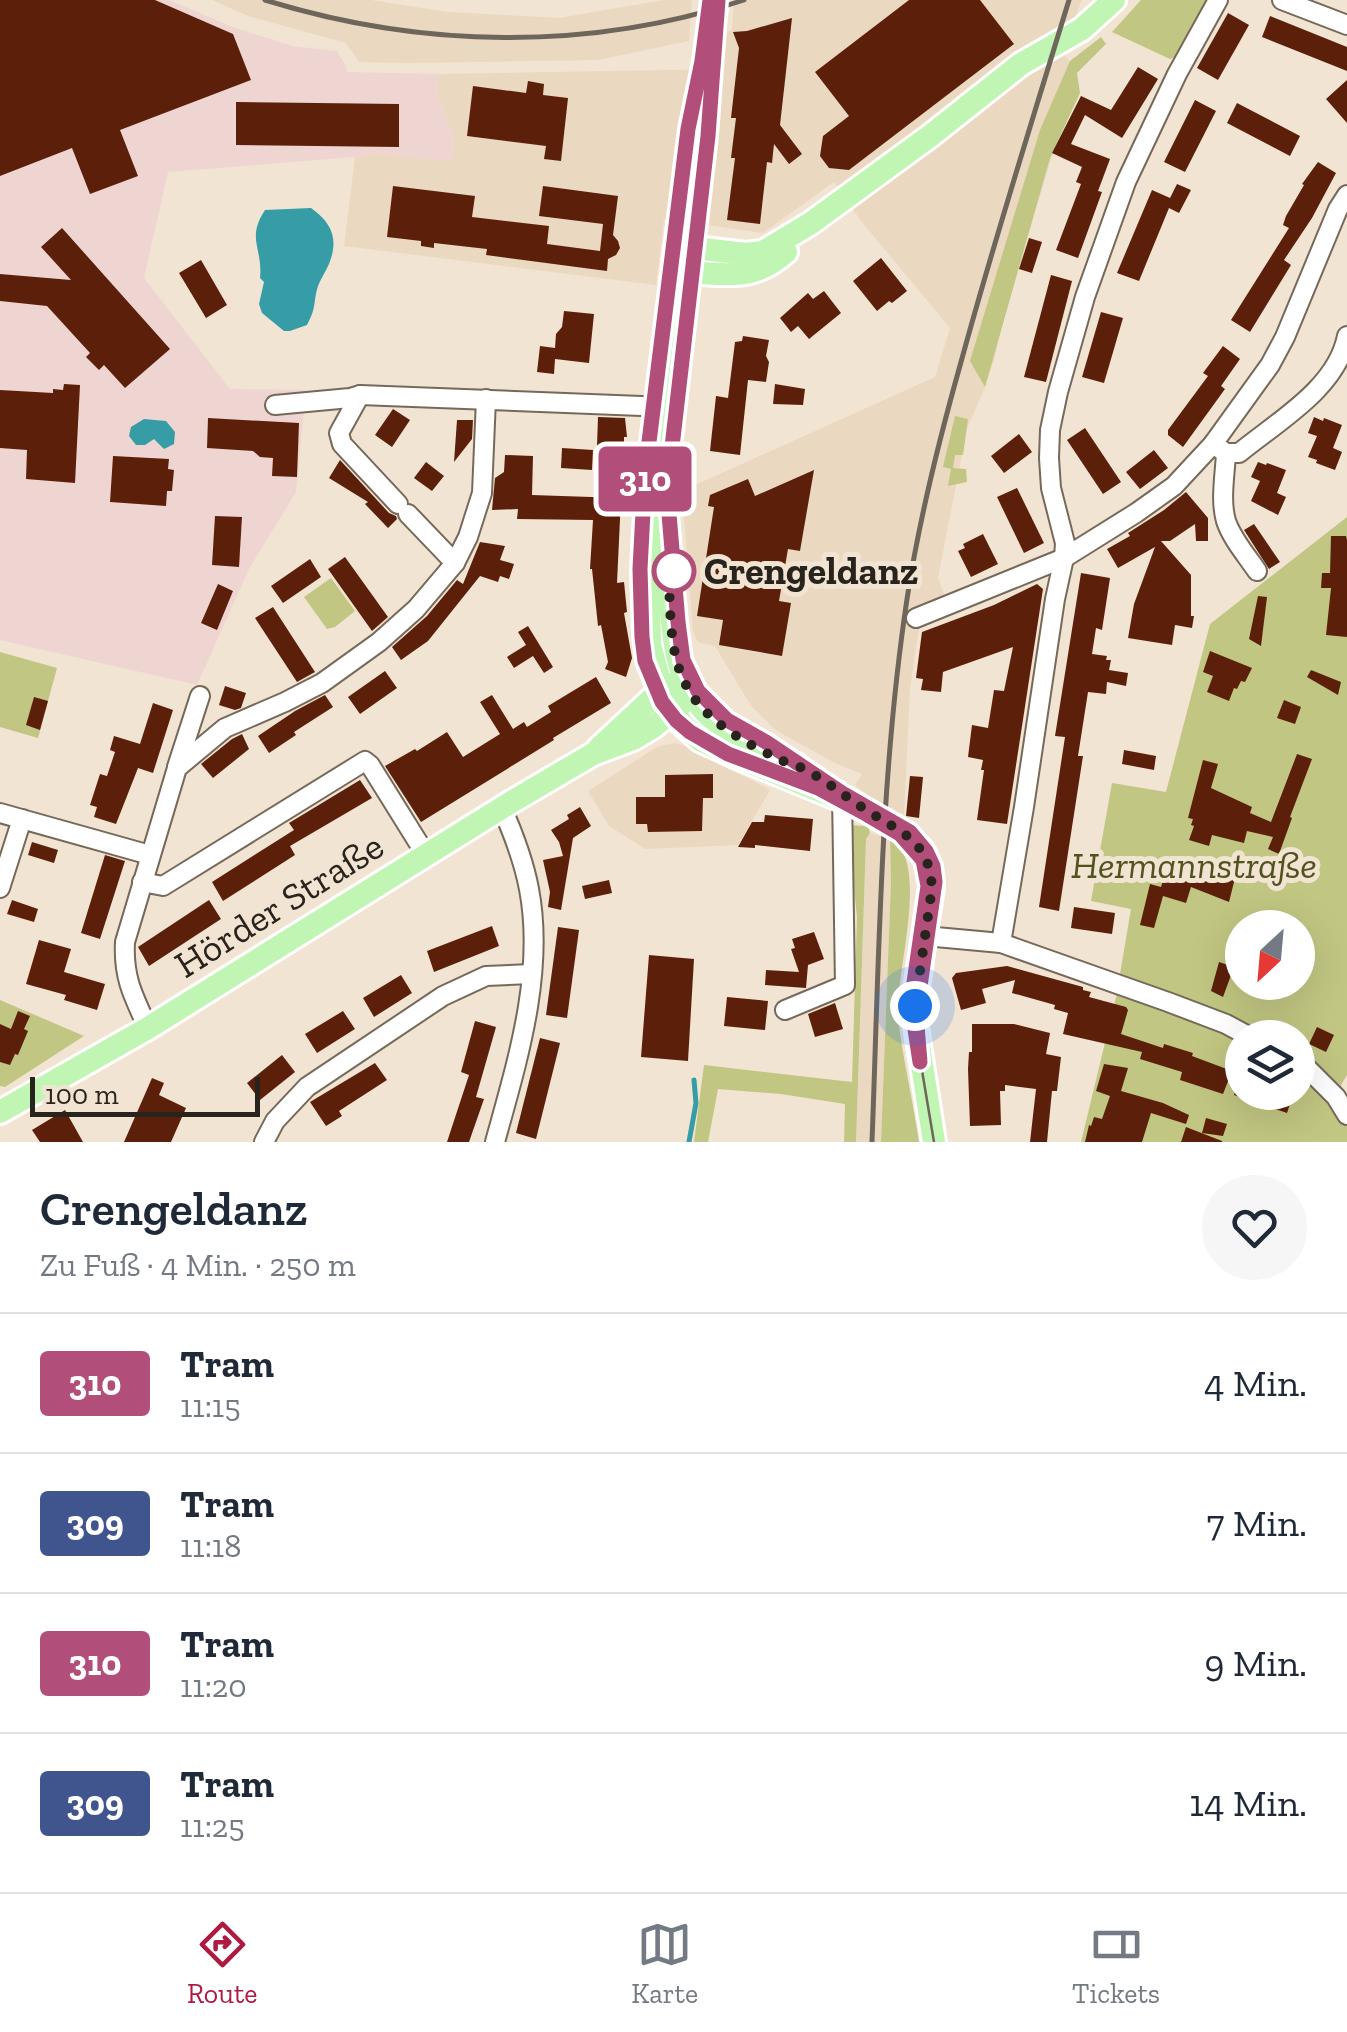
<!DOCTYPE html>
<html lang="de">
<head>
<meta charset="utf-8">
<style>
  body { margin:0; font-family:"Zilla Slab",serif; background:#f6f6f7; color:#1f2937; height:100vh; display:flex; flex-direction:column; font-size:38px; white-space:nowrap }
  * { box-sizing:border-box; margin:0 }
  p { font-size:32px; color:#747a83 }
  .icon { flex:none; width:55px; height:55px; fill:none; stroke:currentColor; stroke-width:2; stroke-linecap:round; stroke-linejoin:round }
  .map { position:relative; height:1142px; overflow:hidden }
  .drawer { display:flex; flex-direction:column; background:#fff; flex:1 }
  .drawer>* { flex:none }
  .badge { padding:0 20px; border-radius:8px; font-size:35px; line-height:65px }
  .needle { width:65px; rotate:206deg }
  .fabs { position:absolute; left:1225px; top:910px; display:grid; gap:20px }
  .fabs a { display:grid; place-items:center; width:90px; height:90px; border-radius:50%; background:#fff; box-shadow:0 10px 40px #0002; font-size:50px }
  .scale { position:absolute; left:30px; bottom:25px; width:230px; box-sizing:border-box; padding-left:10px; border:5px solid #28231c; border-top:0; font-size:28px; line-height:35px; white-space:nowrap; color:#28231c; -webkit-text-stroke:8px #f2e4d2; paint-order:stroke }
  .you { position:absolute; width:50px; height:50px; margin:-25px; border:8px solid #fff; border-radius:50%; background:#1a73e8; box-shadow:0 0 0 15px #1a73e833 }
  .map>.badge { position:absolute; translate:-50% -50%; box-shadow:0 0 0 5px #fff }
  .round { display:grid; place-items:center; flex:none; width:105px; height:105px; border-radius:52px; background:#f6f6f7 }
  .summary { display:flex; align-items:center; justify-content:space-between; height:170px; padding:0 40px }
  h1 { font-size:48px; font-weight:600; line-height:75px }
  ul { padding:0; list-style:none }
  li { display:flex; align-items:center; gap:30px; height:140px; padding:0 40px; border-top:2px solid #e0e1e3 }
  li div { flex:1 }
  li b { display:block; font-size:38px }
  li em { font-style:normal }
  li .badge { min-width:110px; font-weight:700; text-align:center }
  .menu { display:flex; justify-content:space-around; align-items:center; height:140px; border-top:2px solid #e0e1e3; background:#fff; font-size:28px; color:#747a83 }
  .menu a { display:grid; justify-items:center; gap:5px }
  .menu .current { color:#ae1a41 }
  .map>svg:first-child { display:block }
  .built { fill:#ebd8c0 }
  .industrial { fill:#efd5d1 }
  .green { fill:#c1c682; fill-rule:evenodd }
  .water { fill:#369da6 }
  .lines { fill:none; stroke-linecap:round; stroke-linejoin:round }
  .stream { stroke:#369da6; stroke-width:5 }
  .building { fill:#5c200a }
  .minor-casing { stroke:#76695a; stroke-width:22 }
  .major-casing { stroke:#fff; stroke-width:28 }
  .minor { stroke:#fff; stroke-width:18 }
  .major { stroke:#c1f5b3; stroke-width:22 }
  .tram { stroke:#6e665b; stroke-width:2.5 }
  .rail { stroke:#6e665b; stroke-width:5 }
  .line-casing { stroke:#fff; stroke-width:22 }
  .line { stroke:#b14e7a; stroke-width:15 }
  .walk { stroke:#28231c; stroke-width:10; stroke-dasharray:0 18 }
  .stop-dot { fill:#fff; stroke:#b14e7a; stroke-width:5 }
  .labels { text-anchor:middle; stroke-width:10; stroke-linejoin:round; paint-order:stroke }
  .stop-label { font-size:38px; font-weight:bold; fill:#28231c; stroke:#f2e4d2; text-anchor:start }
  .park-label { font-size:38px; font-style:italic; fill:#51531e; stroke:#f2e4d2 }
  .street-label { font-size:38px; fill:#28231c; stroke:#f2e4d2 }
</style>
</head>
<body>
<div class="map">
<svg width="1347" height="1142" viewBox="0 0 1347 1142">
  <rect width="100%" height="100%" fill="#f2e4d2"/>
  <!-- built -->
  <g class="built">
    <polygon points="212,0 371,0 448,12 559,18 664,0 692,0 689,41 598,60 407,63 359,62 346,43 248,16"/>
    <polygon points="734,0 1082,0 1073,22 1036,40 1031,65 1060,51 1070,61 1077,73 1005,312 994,360 985,387 967,429 938,578 946,599 921,623 918,634 910,689 904,815 869,796 855,785 862,774 835,763 777,731 752,707 743,693 715,646 698,642 693,632 682,491 935,377 950,328 861,221 834,182 763,233 664,219 656,285 344,246 355,157 377,153 451,161 454,138 436,91 439,74 723,69 727,32 732,30"/>
    <polygon points="675,743 689,747 770,790 738,845 645,849 609,826 588,791 657,747"/>
    <polygon points="870,833 890,839 891,882 881,1142 856,1142 866,839"/>
  </g>
  <!-- industrial -->
  <polygon class="industrial" points="0,0 169,0 230,26 292,46 337,51 346,66 347,72 439,74 436,91 454,138 451,162 377,153 355,157 168,172 144,278 230,389 306,390 296,492 249,569 197,685 0,640"/>
  <!-- green -->
  <g class="green">
    <polygon points="1141,0 1207,0 1175,57 1170,59 1112,32"/>
    <polygon points="1101,37 1106,44 1077,73 1080,93 1050,158 985,387 970,361 1040,130 1070,61"/>
    <polygon points="955,416 968,419 963,455 955,455 953,468 966,469 967,482 948,486 951,469 943,467"/>
    <path d="M1347 517V1075L1341 1085 1347 1099V1142H1081L1118 989 1242 1039V1092H1298V1069L1326 1091 1340 1085 1298 1056V1038L1262 1037 1218 1015 1119 980 1131 909 1091 901 1112 783 1166 792 1210 624ZM1242 928H1298V982H1242Z"/>
    <polygon points="331,578 355,611 335,627 327,629 304,597"/>
    <polygon points="0,652 57,668 38,738 0,727"/>
    <polygon points="849,825 868,826 870,833 866,839 856,1142 844,1142 845,1104 781,1094 718,1089 708,1142 694,1142 704,1065 852,1082 857,917 848,831"/>
    <path d="M890 839C932 860 894 977 898 1018 903 1060 913 1101 919 1142H881L891 882Z"/>
    <polygon points="0,1000 84,1036 5,1087 0,1086"/>
  </g>
  <!-- water -->
  <g class="water">
    <path d="M311 208C332 223 339 239 329 264 326 271 321 278 318 286 313 302 317 307 307 325L290 331H284L262 313 259 304 264 282 260 278C263 248 246 239 265 210Z"/>
    <polygon points="144,419 166,421 175,432 174,444 164,449 154,439 145,445 136,445 129,436 131,427"/>
  </g>
  <g class="lines">
    <!-- stream -->
    <polyline class="stream" points="689,1142 696,1103 694,1080"/>
  </g>
  <!-- building -->
  <g class="building">
    <polygon points="0,0 155,0 233,34 251,80 120,130 138,176 90,194 72,148 0,176"/>
    <polygon points="909,0 980,0 1014,44 849,170 829,168 820,156 823,136 849,116 815,72"/>
    <polygon points="1228,13 1249,25 1218,80 1197,68"/>
    <polygon points="1270,16 1347,47 1347,71 1262,37"/>
    <polygon points="792,18 780,125 802,154 789,164 774,144 772,163 767,162 760,224 727,220 735,158 731,158 736,118 731,118 739,48 733,32 747,31"/>
    <polygon points="1138,67 1158,79 1122,138 1085,115 1071,144 1110,159 1098,191 1102,192 1078,258 1056,250 1081,184 1076,182 1082,167 1052,153 1081,96 1111,110"/>
    <polygon points="1347,80 1347,123 1326,99"/>
    <polygon points="528,81 544,84 543,95 568,98 561,161 544,159 546,146 467,136 473,86 526,93"/>
    <polygon points="1195,100 1216,111 1185,172 1164,162"/>
    <polygon points="236,102 399,104 399,147 236,145"/>
    <polygon points="1237,103 1300,136 1290,156 1227,123"/>
    <polygon points="1318,162 1336,173 1312,218 1284,260 1291,265 1250,332 1231,320 1289,228 1283,225 1286,216 1304,185 1302,184"/>
    <polygon points="1177,184 1191,190 1179,213 1169,208 1139,281 1117,273 1152,190 1170,198"/>
    <polygon points="393,186 475,196 472,217 549,226 547,244 600,251 603,224 539,216 543,186 618,196 613,235 618,241 620,248 616,255 608,259 607,271 486,255 487,249 434,243 434,248 421,246 421,241 387,237"/>
    <polygon points="62,228 170,349 125,388 104,365 99,370 86,357 90,353 47,306 0,301 0,274 71,280 41,247"/>
    <polygon points="1029,238 1042,242 1032,273 1019,269"/>
    <polygon points="881,258 907,291 892,303 889,301 877,311 853,281"/>
    <polygon points="201,260 227,305 206,318 179,273"/>
    <polygon points="1051,275 1072,281 1046,382 1024,377"/>
    <polygon points="824,291 841,313 809,339 798,326 791,332 780,318 808,293 813,299"/>
    <polygon points="564,311 594,314 589,363 555,359 554,374 537,372 540,346 555,348 556,334 562,327"/>
    <polygon points="1101,312 1123,318 1104,383 1082,377"/>
    <polygon points="743,336 769,340 766,356 769,362 766,382 748,380 740,455 710,451 716,396 728,398 735,342 742,341"/>
    <polygon points="1223,346 1240,359 1221,386 1225,389 1183,447 1168,435 1168,430 1208,376 1203,373"/>
    <polygon points="64,384 80,385 75,483 26,479 27,450 0,448 0,390 53,393 53,389 63,390"/>
    <polygon points="775,384 805,389 803,405 773,404"/>
    <polygon points="393,409 410,420 392,447 375,435"/>
    <polygon points="598,417 625,418 627,437 624,437 624,447 597,446"/>
    <polygon points="1314,417 1323,421 1324,418 1342,425 1333,448 1342,452 1335,470 1316,463 1317,460 1308,457 1317,436 1308,433"/>
    <polygon points="208,418 299,423 297,477 272,476 273,458 260,457 253,451 207,448"/>
    <polygon points="457,420 473,420 472,439 454,462"/>
    <polygon points="1085,428 1121,482 1103,494 1067,440"/>
    <polygon points="1019,434 1032,452 1004,473 991,456"/>
    <polygon points="562,448 593,450 592,470 561,468"/>
    <polygon points="1154,450 1168,468 1140,489 1126,472"/>
    <polygon points="505,455 533,456 532,495 621,498 617,583 624,582 627,612 624,613 632,658 626,677 605,669 608,662 601,625 598,626 592,569 590,569 593,520 517,519 518,509 492,510 495,478 504,472"/>
    <polygon points="113,456 169,459 168,469 174,470 172,491 167,491 166,506 110,502"/>
    <polygon points="340,460 389,513 396,516 397,519 388,528 365,504 368,502 329,478"/>
    <polygon points="426,462 444,476 432,491 414,478"/>
    <polygon points="1258,462 1266,465 1267,463 1286,470 1277,493 1286,497 1278,515 1251,501 1260,481 1251,477"/>
    <polygon points="814,470 800,551 788,549 779,601 791,603 782,656 719,645 723,620 697,616 714,507 708,506 710,495 748,479 755,496"/>
    <polygon points="1017,488 1044,543 1024,553 997,497"/>
    <polygon points="1186,492 1208,518 1208,541 1196,541 1195,524 1170,541 1161,541 1191,575 1191,616 1194,616 1192,628 1175,625 1172,645 1128,638 1134,604 1155,547 1118,568 1107,549 1130,536 1128,533 1164,510"/>
    <polygon points="215,516 242,517 239,567 212,565"/>
    <polygon points="1254,524 1280,562 1269,569 1244,530"/>
    <polygon points="983,534 998,564 971,577 958,551 965,548 963,544"/>
    <polygon points="1331,536 1346,536 1347,540 1347,637 1326,635 1331,588 1321,588 1322,573 1330,573"/>
    <polygon points="480,542 505,546 500,560 514,564 509,579 500,576 498,582 480,576 428,641 401,660 392,647 427,616 457,580 463,584"/>
    <polygon points="345,557 388,617 372,631 328,569"/>
    <polygon points="310,559 321,577 283,603 271,586"/>
    <polygon points="1081,573 1110,578 1102,630 1096,628 1092,654 1107,656 1106,660 1111,660 1109,670 1128,673 1126,686 1107,682 1106,694 1088,692 1078,756 1083,756 1059,911 1039,907 1065,737 1055,736"/>
    <polygon points="218,584 233,591 217,630 201,623"/>
    <polygon points="1037,584 1043,589 1007,824 977,820 984,770 981,770 983,760 968,757 972,725 988,728 994,690 1004,691 1013,647 943,672 941,692 921,690 923,679 916,678 922,632 994,605"/>
    <polygon points="1258,596 1267,597 1261,646 1249,639"/>
    <polygon points="273,607 315,672 297,682 255,618"/>
    <polygon points="528,626 553,667 544,673 533,656 514,668 507,657 526,645 518,632"/>
    <polygon points="1210,651 1252,668 1245,682 1241,681 1237,689 1234,688 1229,701 1207,692 1213,676 1203,672"/>
    <polygon points="1311,670 1341,682 1338,695 1307,677"/>
    <polygon points="385,671 397,688 360,714 348,697"/>
    <polygon points="596,677 611,703 553,738 554,740 421,822 385,766 415,749 417,751 447,732 463,757 500,734 480,702 492,695 513,729 524,722 527,727 551,712 548,706"/>
    <polygon points="225,686 246,693 241,708 235,710 219,705"/>
    <polygon points="325,695 333,707 294,732 296,735 269,753 258,736 295,711"/>
    <polygon points="34,697 48,701 40,730 26,725"/>
    <polygon points="1284,700 1301,707 1295,724 1277,718"/>
    <polygon points="153,703 173,710 153,773 138,768 116,824 94,817 97,807 90,805 100,774 107,776 115,752 110,750 114,736 140,744"/>
    <polygon points="242,734 249,749 213,778 201,764 232,739"/>
    <polygon points="1124,750 1156,756 1154,770 1122,764"/>
    <polygon points="1297,754 1312,759 1290,817 1292,818 1279,854 1268,849 1273,837 1247,831 1244,843 1212,835 1209,846 1189,840 1194,826 1191,825 1193,819 1188,818 1203,760 1218,764 1211,788 1252,807 1250,813 1271,822"/>
    <polygon points="713,774 713,798 703,798 702,831 648,832 647,824 636,824 636,797 665,797 665,775"/>
    <polygon points="910,776 923,777 919,818 906,816"/>
    <polygon points="360,780 372,798 290,846 295,855 223,901 212,882 294,830 289,823"/>
    <polygon points="580,807 591,826 573,838 561,910 548,907 550,892 543,860 563,856 559,842 551,830 569,819 567,815"/>
    <polygon points="765,815 813,819 810,851 755,845 755,848 738,847 752,822 764,822"/>
    <polygon points="32,842 58,850 54,863 28,855"/>
    <polygon points="105,855 125,861 100,939 81,933"/>
    <polygon points="1197,858 1236,874 1229,902 1191,887 1186,903 1163,896 1154,928 1140,925 1150,884 1161,887 1167,866 1192,873"/>
    <polygon points="609,880 612,893 585,899 582,886"/>
    <polygon points="12,900 38,909 34,922 7,914"/>
    <polygon points="209,900 221,919 149,966 138,947"/>
    <polygon points="1074,907 1115,913 1112,934 1071,928"/>
    <polygon points="492,926 499,946 434,972 427,951"/>
    <polygon points="558,927 579,930 567,1018 546,1015"/>
    <polygon points="814,932 824,959 808,965 806,988 765,985 766,970 799,972 791,949 795,948 792,939"/>
    <polygon points="39,940 71,949 64,972 105,984 97,1010 64,1000 66,995 26,984"/>
    <polygon points="649,955 694,959 688,1061 641,1057"/>
    <polygon points="1219,962 1234,967 1223,997 1211,991"/>
    <polygon points="1007,966 1083,987 1083,990 1091,992 1089,997 1126,1007 1128,1010 1121,1034 1163,1048 1164,1044 1193,1053 1192,1056 1232,1071 1223,1094 1180,1080 1182,1072 1140,1059 1142,1052 1063,1034 1068,1013 1054,1009 1055,1005 1012,993 1015,980 982,989 986,1003 961,1010 952,978 956,973"/>
    <polygon points="401,975 412,993 374,1017 363,998"/>
    <polygon points="727,997 768,1001 765,1030 724,1026"/>
    <polygon points="835,1003 843,1029 815,1037 808,1014"/>
    <polygon points="18,1011 30,1016 24,1029 28,1031 18,1055 15,1054 10,1065 0,1062 0,1024 11,1029"/>
    <polygon points="343,1011 355,1029 317,1053 305,1034"/>
    <polygon points="475,1021 496,1027 476,1097 484,1099 469,1142 447,1142 469,1075 461,1072"/>
    <polygon points="972,1024 1014,1024 1050,1033 1046,1054 1061,1057 1057,1091 1052,1091 1047,1142 1030,1142 1036,1089 1005,1085 1005,1091 1000,1091 1001,1125 970,1126 968,1069 969,1052 972,1052"/>
    <polygon points="1317,1027 1334,1035 1326,1052 1309,1044"/>
    <polygon points="540,1038 560,1043 536,1139 516,1133"/>
    <polygon points="282,1055 295,1072 260,1100 247,1083"/>
    <polygon points="375,1063 387,1080 339,1111 342,1116 326,1126 310,1102"/>
    <polygon points="1104,1064 1128,1068 1121,1091 1163,1103 1189,1115 1186,1124 1151,1113 1142,1142 1085,1142 1089,1125 1091,1126 1094,1117 1102,1119 1110,1096 1096,1091"/>
    <polygon points="152,1078 164,1083 159,1095 186,1108 171,1142 124,1142"/>
    <polygon points="1235,1092 1294,1092 1287,1113 1234,1095"/>
    <polygon points="65,1110 83,1142 40,1142 32,1130"/>
    <polygon points="1206,1118 1227,1124 1223,1136 1202,1133"/>
    <polygon points="1186,1127 1222,1141 1222,1142 1181,1142"/>
  </g>
  <g class="lines">
    <!-- minor casing -->
    <g class="minor-casing">
      <g id="minor">
        <polyline points="1282,0 1347,25"/>
        <polyline points="360,395 339,433 342,444 398,504"/>
        <polyline points="275,405 350,398 360,395 667,407"/>
        <path d="M1213 444 1226 453H1239C1278 421 1337 388 1347 336"/>
        <path d="M1226 453C1225 475 1220 500 1226 521 1232 539 1247 556 1257 571"/>
        <polyline points="408,514 455,563"/>
        <polyline points="916,618 1064,558 1136,513 1174,486 1213,444 1270,365 1285,337 1338,209 1347,195"/>
        <polyline points="177,767 200,696"/>
        <polyline points="0,813 150,855"/>
        <polyline points="142,882 163,886 365,761 370,765 426,855"/>
        <polyline points="0,888 22,819"/>
        <polyline points="925,936 1001,943 1168,1002 1226,1024 1252,1038"/>
        <polyline points="1001,943 1024,807 1055,599 1064,558 1065,543 1051,488 1049,458 1050,430 1058,392 1085,297 1126,182 1177,74 1218,0"/>
        <polyline points="785,1010 845,985 842,793"/>
        <path d="M148 1028C133 996 123 977 125 942L177 768 225 728 285 702 322 683 379 642 416 609 455 563 468 537 482 493 486 399"/>
        <polyline points="1298,1062 1304,1065 1336,1097 1347,1115"/>
        <polyline points="264,1142 275,1121 307,1087 443,996 486,976 531,974"/>
        <path d="M495 1142C517 1062 545 973 529 889 524 862 513 833 502 808"/>
      </g>
    </g>
    <!-- major casing -->
    <g class="major-casing">
      <g id="major">
        <polyline points="716,0 667,382 657,406 651,457 648,548 650,645 662,689 682,724 700,740 739,758 864,809 906,834 923,851 930,869 932,888 916,993 915,1020 934,1142"/>
        <polyline points="686,247 746,254 763,252 811,223 930,136 1021,64 1082,29 1114,0"/>
        <path d="M682 272C724 273 751 283 786 252"/>
        <path d="M670 395 672 408C669 435 665 463 664 491 664 527 667 563 670 598 673 636 675 675 700 706 717 729 770 756 797 765"/>
        <polyline points="599,748 657,694 672,684"/>
        <polyline points="0,1112 148,1028 513,801 593,754 633,739 653,727 692,696"/>
      </g>
    </g>
    <!-- minor -->
    <use href="#minor" class="minor"/>
    <!-- major -->
    <use href="#major" class="major"/>
    <!-- tram -->
    <g class="tram">
      <polyline points="710,0 702,61 685,153 645,474 640,569 642,637 645,661 662,702 676,720 690,732 728,754 806,782 866,813 900,834 910,843 923,861 929,886 913,987 912,1011 934,1142"/>
      <path d="M713 64 708 136 667 490 681 647C691 703 724 717 767 743 785 754 803 766 820 779"/>
    </g>
    <!-- rail -->
    <g class="rail">
      <path d="M265 0C420 48 589 52 744 0"/>
      <path d="M872 1142C879 961 880 778 907 599 919 519 939 440 961 362 994 241 1032 121 1069 0"/>
    </g>
  </g>
  <g class="lines">
    <!-- line casing -->
    <g class="line-casing">
      <polyline id="line" points="710,0 702,61 688,129 645,474 640,569 642,637 645,661 662,702 676,720 690,732 728,754 818,788 866,814 900,834 923,860 928,886 911,1003 920,1062 916,1014 935,882 933,866 926,851 910,832 842,793 766,742 727,720 698,691 683,660 678,622 667,490 708,136 718,0"/>
    </g>
    <!-- line -->
    <use href="#line" class="line"/>
    <!-- walk -->
    <path class="walk" d="M674 571 668 568C671 604 668 648 684 681 702 720 745 743 783 761 790 764 797 765 804 769 827 781 847 798 868 811 903 834 929 840 932 888L915 1006"/>
  </g>
  <!-- markers -->
  <circle class="stop-dot" cx="674" cy="571" r="20"/>
  <g class="labels">
    <!-- stop labels -->
    <g class="stop-label">
      <text x="704" y="584">Crengeldanz</text>
    </g>
    <!-- park labels -->
    <g class="park-label">
      <text x="1194" y="878">Hermannstraße</text>
    </g>
    <!-- street labels -->
    <g class="street-label">
      <text transform="translate(279 905) rotate(-32)" y="13">Hörder Straße</text>
    </g>
  </g>
</svg>
<div class="fabs">
<a><svg class="needle" viewBox="-14 -14 28 28"><path d="M0-13l5 13h-10z" fill="#e53935"/><path d="M0 13l5-13h-10z" fill="#747a83"/></svg></a>
<a><svg class="icon" aria-label="layers" viewBox="0 0 24 24"><path d="M12 4l9 5-9 5-9-5zM3 14l9 5 9-5"/></svg></a>
</div>
<div class="scale">100 m</div>
<div class="you" style="left:915px;top:1006px"></div>
<b class="badge" style="left:645px;top:479px;background:#b14e7a;color:#fff">310</b>
</div>
<section class="drawer">
<div class="summary"><div><h1>Crengeldanz</h1><p>Zu Fuß · 4 Min. · 250 m</p></div><a class="round"><svg class="icon" aria-label="heart" viewBox="0 0 24 24"><path d="M12 20l-8-8c-3-5 5-10 8-4 3-6 11-1 8 4z"/></svg></a></div>
<ul>
<li><span class="badge" style="background:#b14e7a;color:#fff">310</span><div><b>Tram</b><p>11:15</p></div><em>4 Min.</em></li>
<li><span class="badge" style="background:#40558e;color:#fff">309</span><div><b>Tram</b><p>11:18</p></div><em>7 Min.</em></li>
<li><span class="badge" style="background:#b14e7a;color:#fff">310</span><div><b>Tram</b><p>11:20</p></div><em>9 Min.</em></li>
<li><span class="badge" style="background:#40558e;color:#fff">309</span><div><b>Tram</b><p>11:25</p></div><em>14 Min.</em></li>
</ul>
</section>
<nav class="menu">
<a class="current"><svg class="icon" aria-label="directions" viewBox="0 0 24 24"><path d="M12 3l9 9-9 9-9-9zM9 14v-3h6M13 9l2 2-2 2"/></svg>Route</a>
<a><svg class="icon" aria-label="map" viewBox="0 0 24 24"><path d="M3 6l6-2 6 2 6-2v14l-6 2-6-2-6 2zM9 4v14M15 6v14"/></svg>Karte</a>
<a><svg class="icon" aria-label="tickets" viewBox="0 0 24 24"><path d="M3 7h18v10H3zM15 7v10"/></svg>Tickets</a>
</nav>
</body>
</html>
